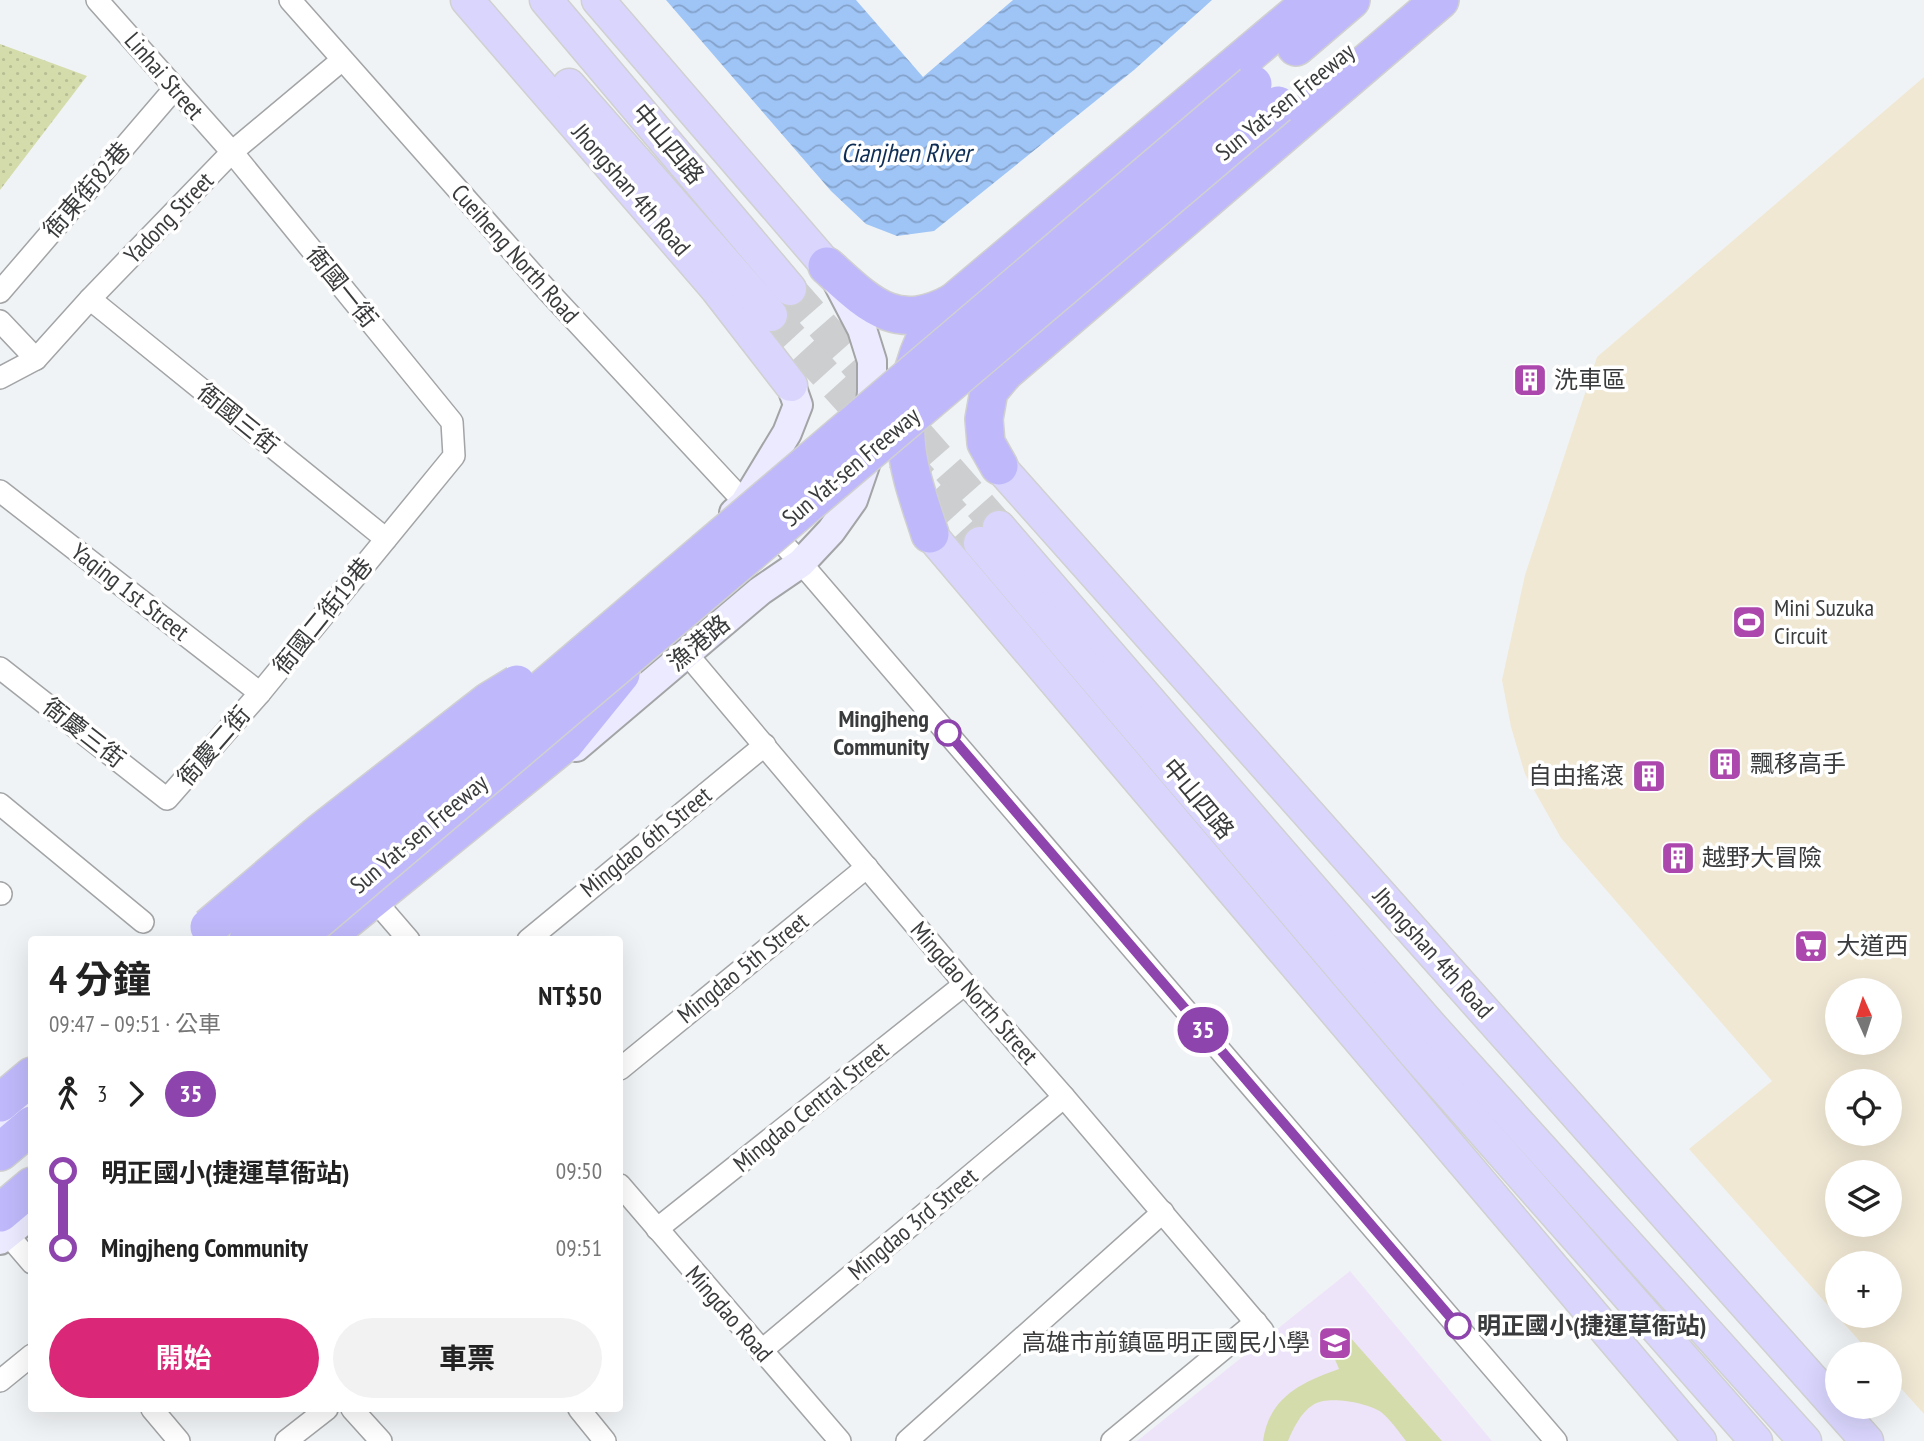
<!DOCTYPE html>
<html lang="zh-TW">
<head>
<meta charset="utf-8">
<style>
  body { margin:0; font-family:"PT Sans Narrow","Noto Sans TC",sans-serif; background:#f2f2f2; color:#222; height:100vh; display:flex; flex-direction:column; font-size:26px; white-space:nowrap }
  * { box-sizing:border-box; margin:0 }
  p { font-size:23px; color:#767676 }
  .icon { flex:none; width:38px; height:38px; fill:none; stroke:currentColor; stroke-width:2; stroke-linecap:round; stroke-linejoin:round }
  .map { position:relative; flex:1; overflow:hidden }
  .panel { position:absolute; left:28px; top:936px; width:595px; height:476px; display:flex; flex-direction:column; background:#fff; border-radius:7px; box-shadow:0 7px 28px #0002 }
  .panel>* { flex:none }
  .badge { padding:0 14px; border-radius:23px; font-size:24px; line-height:46px }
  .needle { width:46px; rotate:357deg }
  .buttons { position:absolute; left:1825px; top:978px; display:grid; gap:14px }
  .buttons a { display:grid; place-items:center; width:77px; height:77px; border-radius:50%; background:#fff; box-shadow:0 7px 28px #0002; font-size:35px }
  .map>.badge { position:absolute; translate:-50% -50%; box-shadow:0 0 0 4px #fff }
  .legs { display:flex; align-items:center; gap:10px; height:77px; padding:0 21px; font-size:23px }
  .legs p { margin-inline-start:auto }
  .overview { display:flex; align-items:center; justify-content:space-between; height:119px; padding:0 21px }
  h1 { font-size:38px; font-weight:700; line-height:52px }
  .button { display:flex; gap:14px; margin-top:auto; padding:14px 21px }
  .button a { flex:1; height:80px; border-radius:42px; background:#db2777; color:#fff; font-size:28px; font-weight:700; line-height:80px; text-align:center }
  .button a+a { background:#f2f2f2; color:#222 }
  ul { padding:0 21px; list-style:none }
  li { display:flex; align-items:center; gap:24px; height:77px; font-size:26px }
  li i { display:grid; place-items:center; width:10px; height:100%; margin:0 9px; background:currentColor }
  li i::after { content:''; width:18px; height:18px; margin:-9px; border:5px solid; border-radius:50%; background:#fff }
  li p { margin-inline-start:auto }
  li:first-child i { background:linear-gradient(#0000 50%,currentColor 0) }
  li:last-child i { background:linear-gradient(currentColor 50%,#0000 0) }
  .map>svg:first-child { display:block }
  .commercial { fill:#f0e8d3; fill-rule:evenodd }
  .education { fill:#ede4f9 }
  .green { fill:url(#green-dots) }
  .pitch { fill:#d5dcab }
  .water { fill:url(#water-waves) }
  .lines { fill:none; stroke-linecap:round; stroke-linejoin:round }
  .primary-tunnel { stroke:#ccced0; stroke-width:32; stroke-dasharray:32 16; stroke-linecap:butt }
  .street-casing { stroke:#a2a4a6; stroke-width:24 }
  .secondary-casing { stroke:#a2a4a6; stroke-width:32 }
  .primary-casing { stroke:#d0d0d0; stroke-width:35 }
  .highway-casing { stroke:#d0d0d0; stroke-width:40 }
  .street { stroke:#fff; stroke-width:21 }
  .secondary { stroke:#eceafe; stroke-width:28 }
  .primary { stroke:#d9d5fd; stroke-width:32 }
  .highway { stroke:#bfb9fb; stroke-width:37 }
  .highway-bridge-casing { stroke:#d0d0d0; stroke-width:40; stroke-linecap:butt }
  .highway-bridge { stroke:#bfb9fb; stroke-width:37 }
  .line-1-casing { stroke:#fff; stroke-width:16 }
  .line-1 { stroke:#8e44ad; stroke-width:10 }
  .stop-1-dot { fill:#fff; stroke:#8e44ad; stroke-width:3.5 }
  .labels { text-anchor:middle; stroke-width:7; stroke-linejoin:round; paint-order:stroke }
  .street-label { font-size:24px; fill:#3a3b3c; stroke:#fff }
  .poi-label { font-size:24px; fill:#3a3b3c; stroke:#fff; text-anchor:start }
  .stop-label { font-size:24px; font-weight:bold; fill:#3a3b3c; stroke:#fff; text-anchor:end }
  .water-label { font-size:26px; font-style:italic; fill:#0e2e55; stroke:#fff }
</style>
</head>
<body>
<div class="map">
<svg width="1924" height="1441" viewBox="0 0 1924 1441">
  <defs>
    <pattern id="green-dots" width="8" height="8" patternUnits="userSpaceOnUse" patternTransform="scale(1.75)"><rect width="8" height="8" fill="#d5dcab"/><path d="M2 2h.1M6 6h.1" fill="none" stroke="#b8be94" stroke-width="1.8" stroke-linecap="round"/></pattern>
    <pattern id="water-waves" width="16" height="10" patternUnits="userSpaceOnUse" patternTransform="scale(1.75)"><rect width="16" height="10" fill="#9fc5f7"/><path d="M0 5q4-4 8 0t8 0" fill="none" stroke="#83a1c9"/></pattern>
  </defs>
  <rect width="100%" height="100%" fill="#f0f3f5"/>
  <!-- commercial -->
  <path class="commercial" d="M1924 77V1414L1890 1376V1354H1871L1689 1149 1772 1081 1561 838 1525 774 1511 727 1502 680 1525 575 1597 357ZM1838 990H1890V1043H1838ZM1838 1082H1890V1134H1838ZM1838 1172H1890V1225H1838ZM1838 1264H1890V1316H1838Z"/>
  <!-- education -->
  <polygon class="education" points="1350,1271 1492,1441 1137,1441"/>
  <!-- green -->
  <polygon class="green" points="0,44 87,76 0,190"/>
  <!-- pitch -->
  <path class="pitch" d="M1349 1336 1442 1441H1406C1399 1432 1390 1419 1381 1412 1367 1403 1328 1395 1313 1405 1301 1412 1293 1429 1288 1441H1263C1269 1397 1302 1382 1339 1369L1331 1350Z"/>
  <!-- water -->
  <polygon class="water" points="666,0 856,0 923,77 1013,0 1212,0 1134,70 934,231 897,236 866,224 831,191"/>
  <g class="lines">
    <!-- primary-tunnel -->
    <g class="primary-tunnel">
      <polyline points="790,289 999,527"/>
      <polyline points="771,315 980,543"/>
    </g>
    <!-- street casing -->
    <g class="street-casing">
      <g id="street">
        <polyline points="290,0 545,288 801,563 1556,1441"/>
        <polyline points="0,292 175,88"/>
        <polyline points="90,299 386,539"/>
        <polyline points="0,321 36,359"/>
        <polyline points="0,378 36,359 90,299 232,152 342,60"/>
        <polyline points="0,491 260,693"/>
        <polyline points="687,654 965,984 1064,1097 1263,1331"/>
        <polyline points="0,668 167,799 260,693 454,456 452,422 232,152 97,0"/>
        <polyline points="0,804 143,922"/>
        <polyline points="0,893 1,894"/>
        <polyline points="384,911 409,940"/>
        <polyline points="528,940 765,745"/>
        <polyline points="620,1069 867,867"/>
        <polyline points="620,1185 840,1441"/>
        <polyline points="657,1229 965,984"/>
        <polyline points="8,1235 32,1263"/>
        <polyline points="761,1351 1064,1097"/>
        <polyline points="0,1381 32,1355"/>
        <polyline points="152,1409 179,1441"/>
        <polyline points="352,1409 381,1441"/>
        <polyline points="579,1409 605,1441"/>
        <polyline points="286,1441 327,1409"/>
        <polyline points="907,1441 1163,1212"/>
        <polyline points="1112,1441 1256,1322"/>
      </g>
    </g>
    <!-- secondary casing -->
    <g class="secondary-casing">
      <g id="secondary">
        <polyline points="734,513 744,504 787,433 798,405 791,385"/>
        <polyline points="576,747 760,591 801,563 831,531 853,500 865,465 872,392 872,361 862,329 838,283"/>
        <polyline points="0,1127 32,1100"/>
        <polyline points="0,1240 32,1214"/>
      </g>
    </g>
    <!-- primary casing -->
    <g class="primary-casing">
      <g id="primary">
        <polyline points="467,0 715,287 791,385"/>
        <polyline points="546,0 790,289"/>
        <polyline points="598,0 827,266"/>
        <polyline points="569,85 771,315"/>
        <polyline points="999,466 1867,1441"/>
        <polyline points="999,527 1430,1025 1805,1441"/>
        <polyline points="930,534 1700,1441"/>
        <polyline points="980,543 1415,1054 1756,1441"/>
      </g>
    </g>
    <!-- highway casing -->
    <g class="highway-casing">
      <g id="highway">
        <polyline points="1296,47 1351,0"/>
        <path d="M827 266C869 304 896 334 954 302"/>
        <polyline points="999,466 986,443 984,419 989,391 1005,372 1440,0"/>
        <path d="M930 534C920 503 908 472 906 439 904 404 912 360 930 329 936 319 947 310 955 301L1313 0"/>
        <polyline points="322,940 565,743 621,674"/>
        <polyline points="0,1103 32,1076"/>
        <polyline points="0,1152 32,1125"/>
        <polyline points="0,1213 32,1186"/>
      </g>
    </g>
    <!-- street -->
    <use href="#street" class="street"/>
    <!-- secondary -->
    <use href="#secondary" class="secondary"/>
    <!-- primary -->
    <use href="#primary" class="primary"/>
    <!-- highway -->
    <use href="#highway" class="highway"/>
    <!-- highway-bridge casing -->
    <g class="highway-bridge-casing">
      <g id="highway-bridge">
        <polyline points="209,927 321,832 489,701 517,684"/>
        <polyline points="248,940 1253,84"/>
        <polyline points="294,940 1278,105"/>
      </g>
    </g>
    <!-- highway-bridge -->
    <use href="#highway-bridge" class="highway-bridge"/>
  </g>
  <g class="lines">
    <!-- line-1 casing -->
    <g class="line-1-casing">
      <polyline id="line-1" points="948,733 1458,1326"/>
    </g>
    <!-- line-1 -->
    <use href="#line-1" class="line-1"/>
  </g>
  <!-- icons -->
  <defs>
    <g id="building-square" transform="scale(1.75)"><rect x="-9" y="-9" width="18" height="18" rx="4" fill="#ac47ad" stroke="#fff"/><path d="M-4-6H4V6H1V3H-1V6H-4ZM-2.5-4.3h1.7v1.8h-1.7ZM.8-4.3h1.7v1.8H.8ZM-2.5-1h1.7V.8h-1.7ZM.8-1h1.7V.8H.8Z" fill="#fff"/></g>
    <g id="stadium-square" transform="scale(1.75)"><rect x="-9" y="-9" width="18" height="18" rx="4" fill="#ac47ad" stroke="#fff"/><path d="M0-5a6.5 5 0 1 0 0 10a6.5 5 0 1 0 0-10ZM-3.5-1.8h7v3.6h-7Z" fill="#fff"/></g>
    <g id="supermarket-square" transform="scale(1.75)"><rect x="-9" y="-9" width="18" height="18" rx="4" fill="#ac47ad" stroke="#fff"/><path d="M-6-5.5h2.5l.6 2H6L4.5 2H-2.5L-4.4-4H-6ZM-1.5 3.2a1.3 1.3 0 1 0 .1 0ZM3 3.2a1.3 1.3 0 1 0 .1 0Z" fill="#fff"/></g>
    <g id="school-square" transform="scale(1.75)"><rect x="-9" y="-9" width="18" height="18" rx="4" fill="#ac47ad" stroke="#fff"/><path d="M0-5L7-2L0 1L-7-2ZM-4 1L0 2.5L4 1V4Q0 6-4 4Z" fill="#fff"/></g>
  </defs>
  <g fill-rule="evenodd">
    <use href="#building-square" x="1530" y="380"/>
    <use href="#stadium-square" x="1749" y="622"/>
    <use href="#building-square" x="1725" y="764"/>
    <use href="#building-square" x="1649" y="776"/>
    <use href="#building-square" x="1678" y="858"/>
    <use href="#supermarket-square" x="1811" y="946"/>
    <use href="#school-square" x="1335" y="1343"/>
  </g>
  <!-- markers -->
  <g class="stop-1-dot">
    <circle cx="948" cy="733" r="12"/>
    <circle cx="1458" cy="1326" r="12"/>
  </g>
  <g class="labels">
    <!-- street labels -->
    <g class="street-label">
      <text transform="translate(164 76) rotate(49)" y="8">Linhai Street</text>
      <text transform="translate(1285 102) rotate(-39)" y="8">Sun Yat-sen Freeway</text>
      <text transform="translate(668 144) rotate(50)" y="8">中山四路</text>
      <text transform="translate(87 190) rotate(-49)" y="8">衙東街82巷</text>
      <text transform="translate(631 190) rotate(49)" y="8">Jhongshan 4th Road</text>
      <text transform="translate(169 218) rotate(-46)" y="8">Yadong Street</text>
      <text transform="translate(515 254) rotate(48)" y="8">Cueiheng North Road</text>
      <text transform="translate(342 287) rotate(51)" y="8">衙國一街</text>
      <text transform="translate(238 419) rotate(39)" y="8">衙國三街</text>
      <text transform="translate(851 467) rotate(-40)" y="8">Sun Yat-sen Freeway</text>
      <text transform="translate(130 592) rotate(38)" y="8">Yaqing 1st Street</text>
      <text transform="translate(323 616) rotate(-51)" y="8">衙國二街19巷</text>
      <text transform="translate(699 643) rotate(-40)" y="8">漁港路</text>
      <text transform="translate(84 733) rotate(38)" y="8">衙慶三街</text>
      <text transform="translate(214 746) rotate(-49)" y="8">衙慶二街</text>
      <text transform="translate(1198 799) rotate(50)" y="8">中山四路</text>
      <text transform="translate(419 834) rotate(-40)" y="8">Sun Yat-sen Freeway</text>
      <text transform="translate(646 842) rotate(-39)" y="8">Mingdao 6th Street</text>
      <text transform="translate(1433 953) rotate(48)" y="8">Jhongshan 4th Road</text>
      <text transform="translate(743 968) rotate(-39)" y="8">Mingdao 5th Street</text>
      <text transform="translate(974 993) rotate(49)" y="8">Mingdao North Street</text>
      <text transform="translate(811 1107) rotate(-39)" y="8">Mingdao Central Street</text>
      <text transform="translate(913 1224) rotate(-40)" y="8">Mingdao 3rd Street</text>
      <text transform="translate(729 1314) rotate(49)" y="8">Mingdao Road</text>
    </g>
    <!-- poi labels -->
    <g class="poi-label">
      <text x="1554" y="388">洗車區</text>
      <text x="1774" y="616">Mini Suzuka<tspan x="1774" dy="28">Circuit</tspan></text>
      <text x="1750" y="772">飄移高手</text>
      <text x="1624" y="784" text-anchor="end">自由搖滾</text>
      <text x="1702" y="866">越野大冒險</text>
      <text x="1836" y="954">大道西</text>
      <text x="1310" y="1351" text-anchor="end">高雄市前鎮區明正國民小學</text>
    </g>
    <!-- stop labels -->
    <g class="stop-label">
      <text x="929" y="727">Mingjheng<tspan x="929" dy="28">Community</tspan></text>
      <text x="1477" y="1334" text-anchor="start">明正國小(捷運草衙站)</text>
    </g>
    <!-- water labels -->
    <g class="water-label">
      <text x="906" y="162">Cianjhen River</text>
    </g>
  </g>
</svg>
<div class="buttons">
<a><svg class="needle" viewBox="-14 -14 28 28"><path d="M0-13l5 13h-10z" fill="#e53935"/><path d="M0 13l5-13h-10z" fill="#767676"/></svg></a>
<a><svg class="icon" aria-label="locate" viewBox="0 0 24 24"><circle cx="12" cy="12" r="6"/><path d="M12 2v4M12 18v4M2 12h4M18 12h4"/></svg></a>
<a><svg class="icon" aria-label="layers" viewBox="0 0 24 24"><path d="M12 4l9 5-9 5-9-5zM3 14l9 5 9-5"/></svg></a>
<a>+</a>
<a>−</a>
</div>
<b class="badge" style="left:1203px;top:1030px;background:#8e44ad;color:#fff">35</b>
<section class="panel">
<div class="overview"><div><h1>4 分鐘</h1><p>09:47 – 09:51 · 公車</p></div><b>NT$50</b></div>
<div class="legs"><svg class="icon" aria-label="walk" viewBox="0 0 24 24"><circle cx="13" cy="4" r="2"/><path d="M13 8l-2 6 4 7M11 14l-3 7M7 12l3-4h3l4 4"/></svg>3<svg class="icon" aria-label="forward" viewBox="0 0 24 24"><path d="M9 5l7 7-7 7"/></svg><b class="badge" style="background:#8e44ad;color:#fff">35</b></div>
<ul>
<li><i style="color:#8e44ad"></i><b>明正國小(捷運草衙站)</b><p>09:50</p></li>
<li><i style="color:#8e44ad"></i><b>Mingjheng Community</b><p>09:51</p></li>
</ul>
<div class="button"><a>開始</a><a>車票</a></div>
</section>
</div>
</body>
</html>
